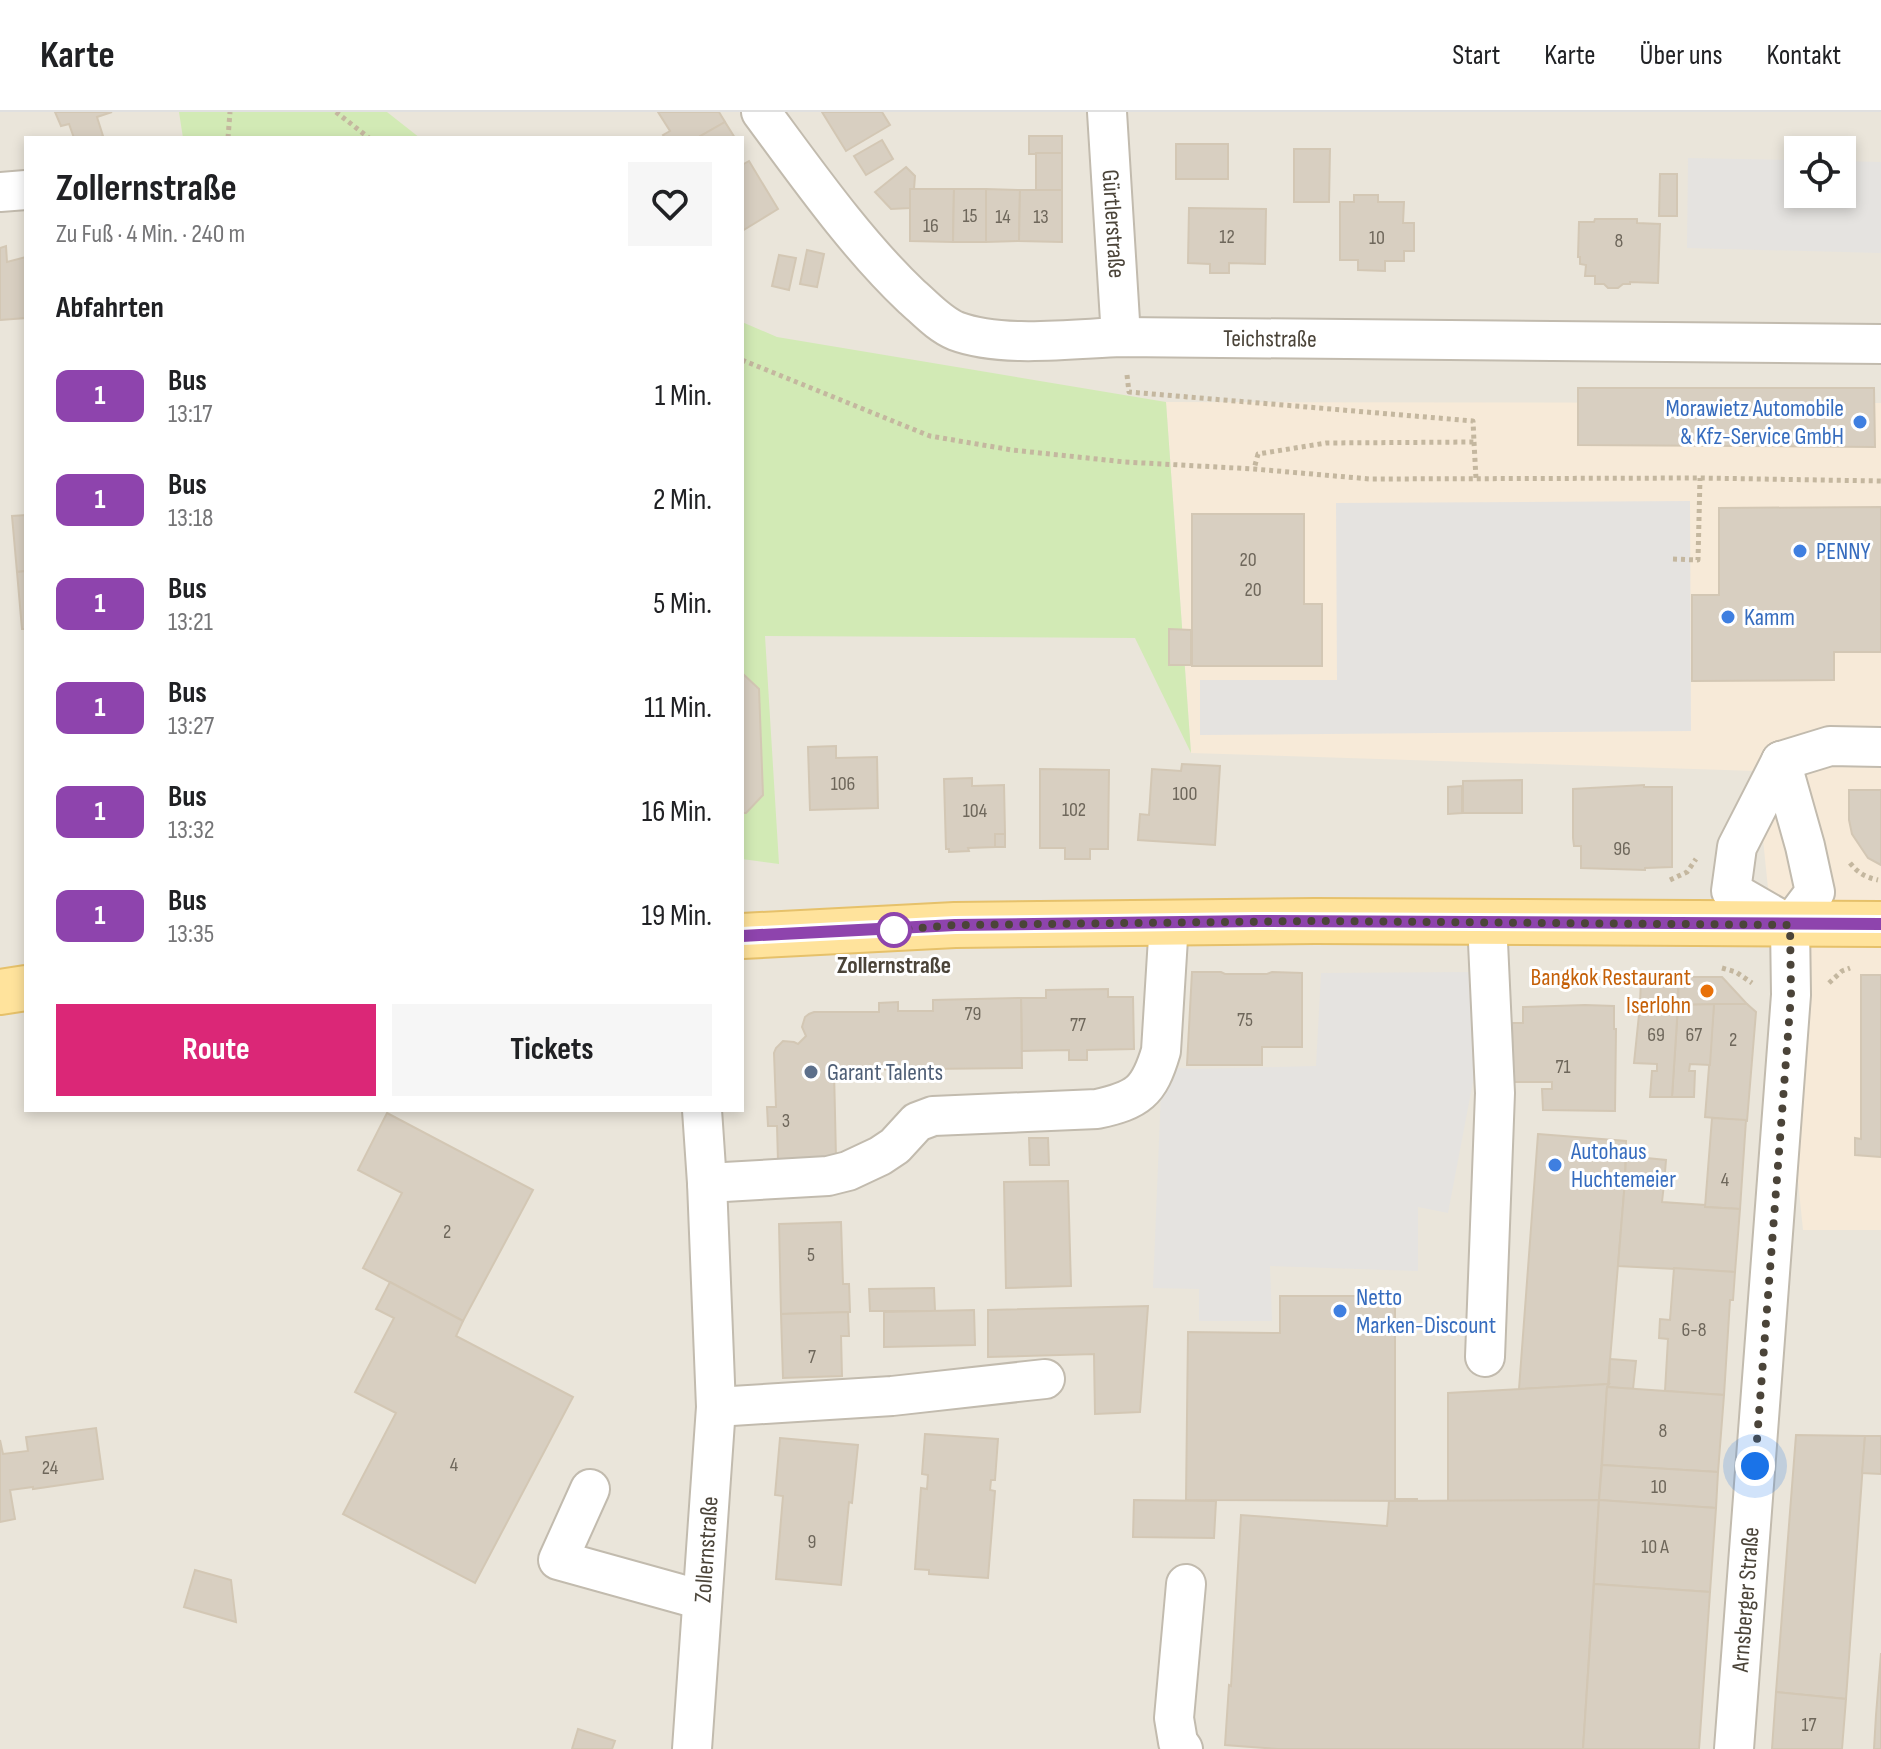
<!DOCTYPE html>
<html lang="de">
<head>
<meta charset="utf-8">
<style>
  body { margin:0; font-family:"Sofia Sans Condensed",sans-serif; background:#f6f6f6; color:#202124; height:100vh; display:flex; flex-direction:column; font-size:30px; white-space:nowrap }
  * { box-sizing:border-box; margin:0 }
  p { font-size:26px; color:#757577 }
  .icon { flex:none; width:44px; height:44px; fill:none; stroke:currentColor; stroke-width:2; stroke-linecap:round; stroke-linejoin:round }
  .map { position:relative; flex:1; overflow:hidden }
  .panel { position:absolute; left:24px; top:24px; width:720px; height:976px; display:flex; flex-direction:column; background:#fff; border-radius:0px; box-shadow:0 4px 12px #0003 }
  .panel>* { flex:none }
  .badge { padding:0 16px; border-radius:12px; font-size:28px; line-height:52px }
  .fabs { position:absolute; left:1784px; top:24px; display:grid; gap:16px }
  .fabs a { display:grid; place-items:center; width:72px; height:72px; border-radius:0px; background:#fff; box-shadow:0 4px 12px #0003; font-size:40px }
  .you { position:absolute; width:40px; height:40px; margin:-20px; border:6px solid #fff; border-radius:50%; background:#1a73e8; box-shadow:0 0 0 12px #1a73e833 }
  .map>.badge { position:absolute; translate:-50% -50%; box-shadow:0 0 0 4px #fff }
  h2 { padding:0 32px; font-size:30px; line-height:72px }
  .round { display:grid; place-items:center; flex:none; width:84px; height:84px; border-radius:0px; background:#f6f6f6 }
  .head { display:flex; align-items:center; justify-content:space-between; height:136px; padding:0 32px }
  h1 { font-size:38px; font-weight:700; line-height:60px }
  .cta { display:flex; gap:16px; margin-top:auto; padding:16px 32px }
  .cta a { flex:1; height:92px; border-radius:0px; background:#db2777; color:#fff; font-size:32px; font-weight:700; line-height:92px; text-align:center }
  .cta a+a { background:#f6f6f6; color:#202124 }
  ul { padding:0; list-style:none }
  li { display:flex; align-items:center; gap:24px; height:104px; padding:0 32px }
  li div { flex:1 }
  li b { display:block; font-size:30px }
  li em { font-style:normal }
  li .badge { min-width:88px; font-weight:700; text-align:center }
  header { display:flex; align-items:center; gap:48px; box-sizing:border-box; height:112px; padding:0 40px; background:#fff; border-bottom:2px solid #e0e0e0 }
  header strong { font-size:38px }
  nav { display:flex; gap:44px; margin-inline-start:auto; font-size:28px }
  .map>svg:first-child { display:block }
  .residential { fill:#eae5da; fill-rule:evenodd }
  .commercial { fill:#f7ead8 }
  .green { fill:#d2eab5 }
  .parking { fill:#e5e3e0 }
  .building { fill:#d8cfc1; stroke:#d3c7b4; stroke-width:2 }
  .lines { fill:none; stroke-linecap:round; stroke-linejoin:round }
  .minor-casing { stroke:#c2bbae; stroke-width:42 }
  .major-casing { stroke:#e6c16a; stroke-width:48 }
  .path { stroke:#c4b79f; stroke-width:5; stroke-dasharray:4 4; stroke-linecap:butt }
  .minor { stroke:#fff; stroke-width:38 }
  .major { stroke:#ffe39c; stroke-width:44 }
  .line-casing { stroke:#fff; stroke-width:18 }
  .line { stroke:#8e44ad; stroke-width:12 }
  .walk { stroke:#4b4439; stroke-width:8; stroke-dasharray:0 14.4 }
  .shop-dot { fill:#3f7fe0; stroke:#fff; stroke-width:3 }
  .stop-dot { fill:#fff; stroke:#8e44ad; stroke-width:4 }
  .food-dot { fill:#e8710a; stroke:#fff; stroke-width:3 }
  .service-dot { fill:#5c6f8a; stroke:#fff; stroke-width:3 }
  .labels { text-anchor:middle; stroke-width:6; stroke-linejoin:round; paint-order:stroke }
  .number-label { font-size:20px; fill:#6e675b }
  .street-label { font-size:24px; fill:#4b4439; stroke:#fff }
  .shop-label { font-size:24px; fill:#366cbe; stroke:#fff; text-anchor:start }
  .stop-label { font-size:24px; font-weight:bold; fill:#4b4439; stroke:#fff }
  .food-label { font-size:24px; fill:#c56008; stroke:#fff; text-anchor:end }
  .service-label { font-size:24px; fill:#4e5e75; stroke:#fff; text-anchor:start }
</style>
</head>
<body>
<header>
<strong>Karte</strong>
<nav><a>Start</a><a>Karte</a><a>Über uns</a><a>Kontakt</a></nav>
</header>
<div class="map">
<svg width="1881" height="1637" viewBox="0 0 1881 1637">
  <rect width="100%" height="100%" fill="#f6f3ec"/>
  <!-- residential -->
  <path class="residential" d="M0 0H1881V1637H0ZM26 26H742V998H26ZM1798 38H1842V82H1798Z"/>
  <!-- commercial -->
  <polygon class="commercial" points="1166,290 1881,291 1881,1118 1803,1118 1756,659 1191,641"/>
  <!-- green -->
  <g class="green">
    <polygon points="179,0 387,0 420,26 183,26"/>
    <polygon points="742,210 777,225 1166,290 1191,641 1135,526 765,524 779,752 742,747"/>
  </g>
  <!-- parking -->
  <g class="parking">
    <polygon points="1688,46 1798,48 1798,82 1842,82 1842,49 1881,50 1881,141 1687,136"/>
    <polygon points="1690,389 1691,619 1200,623 1200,568 1337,568 1336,391"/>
    <polygon points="1473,860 1475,959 1448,1101 1418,1095 1418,1159 1270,1154 1272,1209 1199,1209 1199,1177 1153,1176 1162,955 1194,957 1316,954 1321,861"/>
  </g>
  <!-- building -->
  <g class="building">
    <polygon points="55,0 112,0 97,5 103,24 99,26 74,26 69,12 61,14"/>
    <polygon points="658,0 719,0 725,10 697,26 665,26 663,23 670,19"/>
    <polygon points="822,0 882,0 890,13 846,39"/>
    <polygon points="725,10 735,26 697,26"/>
    <polygon points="1029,24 1062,24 1062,41 1036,41 1036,42 1029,42"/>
    <polygon points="882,28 893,47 866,63 854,44"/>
    <rect x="1176" y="32" width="52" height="35"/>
    <polygon points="1294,37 1330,37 1329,90 1294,90"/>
    <rect x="1036" y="41" width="26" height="37"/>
    <polygon points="749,49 778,97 742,119 742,53"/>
    <polygon points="906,55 915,64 914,77 910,77 910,96 891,97 875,80"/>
    <polygon points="1660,62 1677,62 1677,104 1659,104"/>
    <polygon points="910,77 954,77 953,130 910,129"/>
    <polygon points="954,77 986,77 986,130 953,130"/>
    <polygon points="986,77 1020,78 1019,129 986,130"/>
    <polygon points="1020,78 1062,78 1062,130 1019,129"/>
    <polygon points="1354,83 1378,83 1378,90 1404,90 1403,111 1414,111 1414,139 1404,139 1404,149 1385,149 1385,159 1358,158 1358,148 1340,148 1340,90 1354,90"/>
    <polygon points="1189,96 1266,97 1265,152 1229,151 1229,161 1210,161 1210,152 1188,151"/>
    <polygon points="1595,107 1637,107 1637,111 1660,112 1658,171 1630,170 1630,172 1623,172 1618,176 1608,176 1604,172 1595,172 1595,164 1585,164 1586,153 1580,152 1580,145 1578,145 1579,110 1594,110"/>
    <polygon points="6,134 7,150 26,145 26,140 26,206 0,208 0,136"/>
    <polygon points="807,138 824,142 817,175 800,172"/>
    <polygon points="779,143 796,146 789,178 772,174"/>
    <polygon points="1578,276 1874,276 1875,335 1578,333"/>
    <polygon points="1881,395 1881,540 1834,540 1834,568 1692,569 1692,483 1719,483 1719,396"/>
    <polygon points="1192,402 1304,402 1304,492 1322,492 1322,554 1192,554"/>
    <polygon points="26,403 26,459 17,460 12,404"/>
    <polygon points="26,459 26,517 22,517 17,460"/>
    <polygon points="1169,517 1191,518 1191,553 1169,553"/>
    <polygon points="742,561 759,577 763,683 746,701 742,701"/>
    <polygon points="836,634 836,646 877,645 878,696 810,698 808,635"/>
    <polygon points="1182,652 1220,654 1215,733 1138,728 1140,702 1149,703 1152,657 1181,659"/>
    <polygon points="1040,657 1109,658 1108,737 1090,737 1090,747 1065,747 1065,736 1040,736"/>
    <polygon points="972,666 972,674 1004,673 1005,722 995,722 995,735 968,736 969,739 949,740 949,737 946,737 944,667"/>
    <polygon points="1522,668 1522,701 1463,701 1463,669"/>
    <polygon points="1644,673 1644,675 1672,675 1672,755 1645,756 1645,758 1581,756 1581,734 1574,734 1573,726 1573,677"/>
    <polygon points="1462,674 1462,701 1448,702 1448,675"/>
    <polygon points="1849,678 1881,678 1881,753 1868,746 1852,722 1849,708"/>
    <rect x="995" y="722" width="10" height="13"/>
    <polygon points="1192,860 1221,860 1225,862 1267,862 1272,860 1302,861 1302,935 1262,935 1262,953 1187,953"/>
    <polygon points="1861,863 1881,863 1881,1045 1855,1043 1855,1026 1861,1027"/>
    <polygon points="1722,865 1747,892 1678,893 1679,865"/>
    <polygon points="1641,866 1678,866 1678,893 1640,893"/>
    <polygon points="1108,877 1108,885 1133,885 1134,937 1087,938 1087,948 1069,948 1069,938 1022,939 1021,886 1046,886 1046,878"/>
    <polygon points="1021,886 1022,956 834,958 836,1046 778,1049 777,1014 768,1014 767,995 776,995 774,941 776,936 783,929 794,930 798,932 806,924 802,915 805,905 809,902 814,900 879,900 879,891 898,890 898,899 933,899 933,888"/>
    <polygon points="1714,892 1747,892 1756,900 1747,1009 1705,1005"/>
    <polygon points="1714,892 1710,953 1690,952 1689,959 1695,959 1694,985 1672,985 1678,893"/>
    <polygon points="1585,893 1614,894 1614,917 1616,917 1615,999 1543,998 1542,977 1552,977 1552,970 1513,970 1512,911 1523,911 1523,895"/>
    <polygon points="1640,893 1678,893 1672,985 1650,985 1652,959 1657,959 1657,952 1634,951"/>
    <polygon points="387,1001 533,1078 463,1209 363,1156 402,1081 358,1058"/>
    <polygon points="1712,1006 1746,1008 1740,1097 1705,1095"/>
    <polygon points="1538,1022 1626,1029 1625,1069 1608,1272 1519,1277"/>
    <polygon points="1029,1026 1048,1026 1049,1053 1030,1053"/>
    <polygon points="1626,1044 1666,1048 1664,1072 1625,1069"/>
    <polygon points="1068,1069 1071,1174 1006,1176 1004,1070"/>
    <polygon points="1625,1069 1664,1072 1662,1090 1705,1093 1705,1095 1740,1097 1735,1160 1618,1154"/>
    <polygon points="841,1110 843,1172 849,1172 850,1200 781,1202 779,1112"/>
    <polygon points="1674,1156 1735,1160 1733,1188 1730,1188 1724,1283 1665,1279 1668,1227 1659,1226 1660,1207 1670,1208"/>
    <polygon points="390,1170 463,1209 456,1224 573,1285 475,1471 343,1402 396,1301 355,1280 394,1206 376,1197"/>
    <polygon points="934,1176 935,1199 870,1199 869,1177"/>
    <polygon points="1280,1184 1395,1184 1395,1387 1417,1387 1417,1389 1186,1388 1188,1220 1280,1221"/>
    <polygon points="1148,1194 1140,1300 1095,1302 1094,1242 988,1245 988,1198"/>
    <polygon points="974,1198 975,1233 884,1235 884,1200"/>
    <polygon points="848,1200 849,1224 841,1224 842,1264 783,1266 781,1202"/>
    <polygon points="1610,1247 1636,1249 1633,1277 1607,1275 1609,1272"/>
    <polygon points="1609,1272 1607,1275 1599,1388 1448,1390 1448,1281"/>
    <polygon points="1607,1275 1724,1283 1718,1360 1602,1353"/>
    <polygon points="96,1316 103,1367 33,1377 33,1375 10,1378 15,1407 0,1410 0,1328 3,1342 28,1339 26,1325"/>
    <polygon points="925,1322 998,1327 995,1368 991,1368 990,1378 995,1379 988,1466 929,1462 929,1458 915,1457 921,1376 927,1377 928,1363 922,1362"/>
    <polygon points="1796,1323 1865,1324 1846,1587 1776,1580"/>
    <polygon points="1865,1324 1881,1324 1881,1362 1862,1361"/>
    <polygon points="780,1326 858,1333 852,1391 849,1390 841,1473 776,1467 783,1384 775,1383"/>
    <polygon points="1602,1353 1718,1360 1716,1396 1599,1388"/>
    <polygon points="1134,1388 1216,1389 1214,1426 1133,1425"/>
    <polygon points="1599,1388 1583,1637 1278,1637 1225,1633 1229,1573 1231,1574 1241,1403 1387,1414 1389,1389"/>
    <polygon points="1599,1388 1716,1396 1710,1480 1594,1472"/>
    <polygon points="195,1458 231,1468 236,1510 184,1495"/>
    <polygon points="1594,1472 1710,1480 1699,1637 1583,1637"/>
    <polygon points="1881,1541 1881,1637 1874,1637 1876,1603"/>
    <polygon points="1776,1580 1846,1587 1842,1637 1772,1637"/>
    <polygon points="578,1617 615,1629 612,1637 572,1637"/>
  </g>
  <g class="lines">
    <!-- minor casing -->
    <g class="minor-casing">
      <g id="minor">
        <path id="s1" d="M761 0C807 62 856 132 912 185 926 197 939 212 956 219 1001 236 1072 227 1121 225L1881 232"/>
        <path id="s2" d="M1107 0 1121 225"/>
        <polyline points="0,80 26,78"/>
        <polyline points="1781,649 1737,735 1731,779 1790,813"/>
        <polyline points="1781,649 1830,634 1881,635"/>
        <path d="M707 1071 828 1064 848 1059 880 1044 895 1034 917 1010 933 1004 1097 997C1138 988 1149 980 1161 939L1169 810"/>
        <polyline points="1485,1245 1495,981 1487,809"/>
        <polyline points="716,1295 892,1284 1045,1267"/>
        <polyline points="590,1377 558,1448 702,1488"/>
        <path id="s3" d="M692 1637 716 1295 707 1071 702 998"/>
        <polyline points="1183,1637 1178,1630 1174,1606 1186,1472"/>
        <path id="s4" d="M1734 1637 1791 883 1790 813 1815 780 1805 734 1781 649"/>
      </g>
    </g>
    <!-- major casing -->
    <g class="major-casing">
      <g id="major">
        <polyline points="742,824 955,813 1315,809 1881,812"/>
        <polyline points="0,880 26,876"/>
      </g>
    </g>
    <!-- path -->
    <g class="path">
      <polyline points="336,0 369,26"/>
      <polyline points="228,26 230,0"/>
      <polyline points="742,248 930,324 1012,338 1125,350 1254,357 1370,367 1700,366 1881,369"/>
      <polyline points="1127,263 1129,280 1473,309 1474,330 1326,331 1258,342 1254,357"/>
      <polyline points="1474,330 1476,367"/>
      <polyline points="1673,447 1698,448 1700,366"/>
      <path d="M1850 751C1858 761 1865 765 1878 768"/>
      <polyline points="1670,768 1687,760 1696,747"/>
      <polyline points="1722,856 1736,860 1752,871"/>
      <polyline points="1829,871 1842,859 1850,856"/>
    </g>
    <!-- minor -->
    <use href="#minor" class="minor"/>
    <!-- major -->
    <use href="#major" class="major"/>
  </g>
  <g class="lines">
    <!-- line casing -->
    <g class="line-casing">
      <polyline id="line" points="742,824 955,813 1257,809 1881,812"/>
    </g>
    <!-- line -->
    <use href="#line" class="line"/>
    <!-- walk -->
    <polyline class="walk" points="894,818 955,813 1315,809 1790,813 1791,883 1755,1354"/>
  </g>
  <!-- markers -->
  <g class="shop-dot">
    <circle cx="1860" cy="310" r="8"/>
    <circle cx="1800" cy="439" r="8"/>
    <circle cx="1728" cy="505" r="8"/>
    <circle cx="1555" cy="1053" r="8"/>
    <circle cx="1340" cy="1199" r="8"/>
  </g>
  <circle class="stop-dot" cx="894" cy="818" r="16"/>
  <circle class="food-dot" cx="1707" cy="879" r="8"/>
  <circle class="service-dot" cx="811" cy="960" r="8"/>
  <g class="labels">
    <!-- number labels -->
    <g class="number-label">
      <text x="970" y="110">15</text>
      <text x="1003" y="111">14</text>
      <text x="1041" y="111">13</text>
      <text x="931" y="120">16</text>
      <text x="1227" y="131">12</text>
      <text x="1377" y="132">10</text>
      <text x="1619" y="135">8</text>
      <text x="1248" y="454">20</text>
      <text x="1253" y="484">20</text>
      <text x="843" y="678">106</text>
      <text x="1185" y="688">100</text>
      <text x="1074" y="704">102</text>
      <text x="975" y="705">104</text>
      <text x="1622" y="743">96</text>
      <text x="973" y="908">79</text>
      <text x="1245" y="914">75</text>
      <text x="1078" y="919">77</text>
      <text x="1656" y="929">69</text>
      <text x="1694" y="929">67</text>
      <text x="1733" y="934">2</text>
      <text x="1563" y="961">71</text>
      <text x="786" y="1015">3</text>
      <text x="1725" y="1074">4</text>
      <text x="447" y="1126">2</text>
      <text x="811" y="1149">5</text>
      <text x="1694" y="1224">6-8</text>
      <text x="812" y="1251">7</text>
      <text x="1663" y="1325">8</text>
      <text x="454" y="1359">4</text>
      <text x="50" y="1362">24</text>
      <text x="1659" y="1381">10</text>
      <text x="812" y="1436">9</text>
      <text x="1655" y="1441">10 A</text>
      <text x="1809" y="1619">17</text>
    </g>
    <!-- street labels -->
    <g class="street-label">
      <text dy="8" stroke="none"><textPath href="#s2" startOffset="112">Gürtlerstraße</textPath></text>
      <text dy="8" stroke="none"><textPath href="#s1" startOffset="610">Teichstraße</textPath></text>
      <text dy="8" stroke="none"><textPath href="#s3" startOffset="200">Zollernstraße</textPath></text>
      <text dy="8" stroke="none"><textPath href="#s4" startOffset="150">Arnsberger Straße</textPath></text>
    </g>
    <!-- shop labels -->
    <g class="shop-label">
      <text x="1844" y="304" text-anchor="end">Morawietz Automobile<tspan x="1844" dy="28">&amp; Kfz-Service GmbH</tspan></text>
      <text x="1816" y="447">PENNY</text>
      <text x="1744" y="513">Kamm</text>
      <text x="1571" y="1047">Autohaus<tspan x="1571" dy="28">Huchtemeier</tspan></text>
      <text x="1356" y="1193">Netto<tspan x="1356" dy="28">Marken-Discount</tspan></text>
    </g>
    <!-- stop labels -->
    <g class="stop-label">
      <text x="894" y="861">Zollernstraße</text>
    </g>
    <!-- food labels -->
    <g class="food-label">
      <text x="1691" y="873">Bangkok Restaurant<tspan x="1691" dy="28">Iserlohn</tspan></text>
    </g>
    <!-- service labels -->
    <g class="service-label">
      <text x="827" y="968">Garant Talents</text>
    </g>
  </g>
</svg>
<div class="fabs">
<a><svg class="icon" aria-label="locate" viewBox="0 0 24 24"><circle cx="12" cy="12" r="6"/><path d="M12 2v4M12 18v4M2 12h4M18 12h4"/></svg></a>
</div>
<div class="you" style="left:1755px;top:1354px"></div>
<section class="panel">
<div class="head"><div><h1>Zollernstraße</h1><p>Zu Fuß · 4 Min. · 240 m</p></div><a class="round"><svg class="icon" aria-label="heart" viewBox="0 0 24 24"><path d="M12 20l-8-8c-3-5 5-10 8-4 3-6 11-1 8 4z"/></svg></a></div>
<h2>Abfahrten</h2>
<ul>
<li><span class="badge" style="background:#8e44ad;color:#fff">1</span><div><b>Bus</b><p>13:17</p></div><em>1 Min.</em></li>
<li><span class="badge" style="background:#8e44ad;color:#fff">1</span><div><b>Bus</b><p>13:18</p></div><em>2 Min.</em></li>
<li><span class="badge" style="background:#8e44ad;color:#fff">1</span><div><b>Bus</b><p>13:21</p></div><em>5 Min.</em></li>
<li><span class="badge" style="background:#8e44ad;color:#fff">1</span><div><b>Bus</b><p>13:27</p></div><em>11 Min.</em></li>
<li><span class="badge" style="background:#8e44ad;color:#fff">1</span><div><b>Bus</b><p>13:32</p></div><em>16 Min.</em></li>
<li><span class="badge" style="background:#8e44ad;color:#fff">1</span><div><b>Bus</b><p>13:35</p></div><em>19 Min.</em></li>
</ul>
<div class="cta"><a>Route</a><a>Tickets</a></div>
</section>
</div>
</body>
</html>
